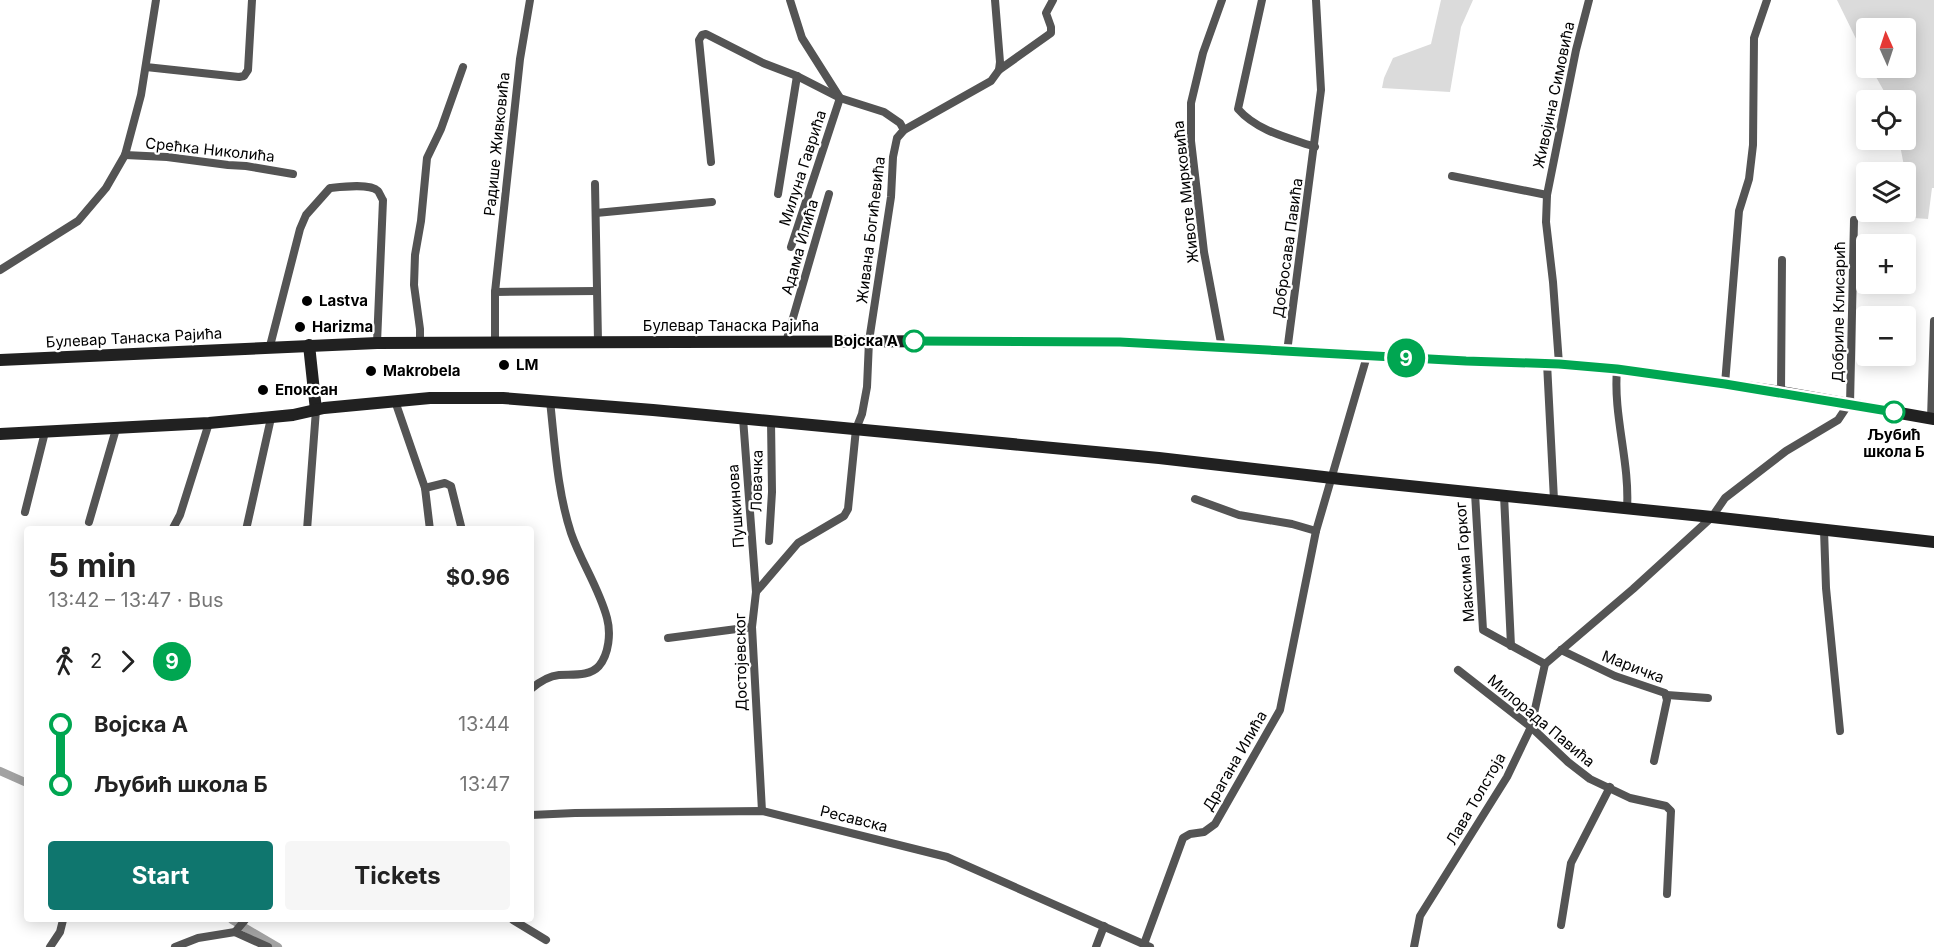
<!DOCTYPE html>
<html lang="en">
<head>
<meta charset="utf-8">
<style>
  body { margin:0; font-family:Inter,sans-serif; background:#f6f6f6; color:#222; height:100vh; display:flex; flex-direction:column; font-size:22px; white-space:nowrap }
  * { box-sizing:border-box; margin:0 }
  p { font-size:20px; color:#767676 }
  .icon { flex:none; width:33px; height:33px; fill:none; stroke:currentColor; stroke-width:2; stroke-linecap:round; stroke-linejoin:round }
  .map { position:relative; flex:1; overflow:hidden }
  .details { position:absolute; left:24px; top:526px; width:510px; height:396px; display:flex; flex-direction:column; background:#fff; border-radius:6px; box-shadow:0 3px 15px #0003 }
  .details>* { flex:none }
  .badge { padding:0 12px; border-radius:20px; font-size:21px; line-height:39px }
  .needle { width:39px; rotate:357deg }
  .tools { position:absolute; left:1856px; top:18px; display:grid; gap:12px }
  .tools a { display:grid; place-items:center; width:60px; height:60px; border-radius:6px; background:#fff; box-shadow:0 3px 15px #0003; font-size:30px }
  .map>.badge { position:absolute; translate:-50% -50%; box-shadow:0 0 0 3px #fff }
  .legs { display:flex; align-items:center; gap:9px; height:66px; padding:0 24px; font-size:20px }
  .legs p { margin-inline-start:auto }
  .head { display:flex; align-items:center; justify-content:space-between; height:102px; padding:0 24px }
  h1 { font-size:33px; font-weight:700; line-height:45px }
  .action { display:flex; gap:12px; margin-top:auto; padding:12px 24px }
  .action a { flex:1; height:69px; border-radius:6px; background:#0f766e; color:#fff; font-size:24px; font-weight:700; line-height:69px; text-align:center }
  .action a+a { background:#f6f6f6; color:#222 }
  ul { padding:0 24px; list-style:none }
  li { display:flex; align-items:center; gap:21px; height:60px; font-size:22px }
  li i { display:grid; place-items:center; width:9px; height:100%; margin:0 8px; background:currentColor }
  li i::after { content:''; width:15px; height:15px; margin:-8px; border:4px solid; border-radius:50%; background:#fff }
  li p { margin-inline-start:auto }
  li:first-child i { background:linear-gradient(#0000 50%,currentColor 0) }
  li:last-child i { background:linear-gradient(currentColor 50%,#0000 0) }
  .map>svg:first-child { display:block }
  .green { fill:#dbdbdb }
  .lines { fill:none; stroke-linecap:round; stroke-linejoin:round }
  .canal { stroke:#a2a2a2; stroke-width:8 }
  .street { stroke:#545454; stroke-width:8 }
  .secondary { stroke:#212121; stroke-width:12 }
  .line-1-casing { stroke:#fff; stroke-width:14 }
  .line-1 { stroke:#00a651; stroke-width:9 }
  .poi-dot { fill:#000; stroke:#fff; stroke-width:2 }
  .stop-1-dot { fill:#fff; stroke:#00a651; stroke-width:3 }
  .labels { text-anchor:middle; stroke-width:4.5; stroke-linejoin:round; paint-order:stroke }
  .street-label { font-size:15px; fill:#000; stroke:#fff }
  .poi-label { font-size:15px; font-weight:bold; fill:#000; stroke:#fff; text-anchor:start }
  .stop-label { font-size:15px; font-weight:bold; fill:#000; stroke:#fff; text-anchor:end }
</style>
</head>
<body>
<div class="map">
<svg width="1934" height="947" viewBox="0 0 1934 947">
  <rect width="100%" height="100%" fill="#fff"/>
  <!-- green -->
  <g class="green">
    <polygon points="1441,0 1473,0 1461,27 1450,92 1382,88 1384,78 1393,58 1431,44"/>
    <polygon points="1837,0 1934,0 1934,188 1932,188 1928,219 1914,218 1899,140 1905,140 1905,100 1889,100 1871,68 1905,68 1905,28 1866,28 1866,59"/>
  </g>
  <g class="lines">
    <!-- canal -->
    <g class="canal">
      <polyline points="0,771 27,783"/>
      <polyline points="232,920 278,947"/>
    </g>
    <!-- street -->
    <g class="street">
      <polyline points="790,0 802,38 840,98 791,247"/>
      <polyline points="1222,0 1203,53 1191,103 1191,141 1204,252 1222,348"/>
      <path d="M1262 0 1238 109C1257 131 1289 138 1315 147"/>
      <polyline points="146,67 239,77 244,76 248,70 252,0"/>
      <polyline points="999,70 1051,33 1051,27 1046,13 1053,0"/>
      <polyline points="125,155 167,157 228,165 246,166 293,174"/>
      <polyline points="711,162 699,40 702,35 706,34 763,63 797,76 840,98 884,112 900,123 904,130"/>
      <polyline points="1452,176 1547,195"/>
      <polyline points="595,184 598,341"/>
      <polyline points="778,194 797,76"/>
      <polyline points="596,213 712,202"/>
      <polyline points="0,270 78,221 106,188 125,155 141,95 156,0"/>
      <polyline points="495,292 597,291"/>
      <polyline points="495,341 495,292 520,59 530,0"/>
      <polyline points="420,342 420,329 414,285 415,255 421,221 427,158 441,129 463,67"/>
      <polyline points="786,342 829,194"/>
      <path d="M270 346 300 229 306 215 330 188C340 187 370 183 378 191 379 192 382 199 383 200L377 343"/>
      <polyline points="1287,352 1321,90 1316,0"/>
      <polyline points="1547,363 1554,500"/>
      <polyline points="1559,364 1553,282 1546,222 1547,195 1576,50 1589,0"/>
      <path d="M1617 369C1613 416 1630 462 1627 509"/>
      <polyline points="1725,384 1739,211 1749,179 1753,145 1754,38 1767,0"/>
      <polyline points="1781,392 1782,260"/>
      <polyline points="395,401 425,488 430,530"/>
      <polyline points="1850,405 1854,220"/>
      <polyline points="743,418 756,592"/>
      <polyline points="1931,419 1934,321"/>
      <polyline points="425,488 445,483 451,486 462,530"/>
      <polyline points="1475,493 1483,630 1545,664"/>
      <polyline points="1504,495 1511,646"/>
      <polyline points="1195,499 1239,515 1292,524 1316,531"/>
      <polyline points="25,512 45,432"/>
      <polyline points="89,522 116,429"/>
      <polyline points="172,530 180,515 209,423"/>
      <polyline points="246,530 271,418"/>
      <polyline points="307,530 316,410"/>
      <polyline points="1824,530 1826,588 1840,731"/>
      <polyline points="769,541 772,492 771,421"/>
      <polyline points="668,638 752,627"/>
      <polyline points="1561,650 1615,676 1665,693 1667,700 1654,761"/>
      <polyline points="1458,670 1531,727 1568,762 1590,779 1630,798 1666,806 1671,811 1667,894"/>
      <path d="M531 689C538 683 549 676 559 675 572 674 589 677 599 666 609 654 611 633 607 618 599 588 581 562 571 533 557 490 555 445 550 401"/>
      <polyline points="1667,695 1708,698"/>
      <polyline points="762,811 752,627 756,592 798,543 844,516 848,509 856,429 862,414 867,387 869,341 891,197 893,157 897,138 904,130 991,81 999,70 1000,62 995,0"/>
      <polyline points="531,815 575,813 762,811 947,857 1150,947"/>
      <polyline points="513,920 546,940"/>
      <polyline points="1561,925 1571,863 1610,787"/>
      <polyline points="235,932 268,947"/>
      <polyline points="1144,944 1183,838 1190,834 1204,832 1215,824 1280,710 1316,531 1367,356"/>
      <polyline points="50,947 60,932 63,920"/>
      <polyline points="175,947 198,938 235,932 245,920"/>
      <polyline points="1096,947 1104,926"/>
      <polyline points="1414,947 1420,916 1507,777 1531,727 1545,664 1633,589 1712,517 1725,498 1786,451 1838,420 1848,405"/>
    </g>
    <!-- secondary -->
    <g class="secondary">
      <polyline points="309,345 316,410"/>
      <polyline points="0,360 377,343 995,341 1120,342 1466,361 1559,364 1617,369 1781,392 1934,419"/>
      <polyline points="0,434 209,423 293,415 324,408 430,398 503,398 653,410 1159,458 1341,479 1712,517 1934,542"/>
    </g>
  </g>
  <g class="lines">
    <!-- line-1 casing -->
    <g class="line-1-casing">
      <polyline id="line-1" points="914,341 1120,342 1466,361 1559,364 1617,369 1725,384 1894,412"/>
    </g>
    <!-- line-1 -->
    <use href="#line-1" class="line-1"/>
  </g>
  <!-- markers -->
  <g class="poi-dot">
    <circle cx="307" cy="301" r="6"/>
    <circle cx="300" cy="327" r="6"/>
    <circle cx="504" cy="365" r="6"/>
    <circle cx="371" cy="371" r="6"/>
    <circle cx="263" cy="390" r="6"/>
  </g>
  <g class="stop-1-dot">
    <circle cx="914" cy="341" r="10"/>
    <circle cx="1894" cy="412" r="10"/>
  </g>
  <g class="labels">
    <!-- street labels -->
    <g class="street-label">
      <text transform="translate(1554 95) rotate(-78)" y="5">Живојина Симовића</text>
      <text transform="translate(497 144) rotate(-84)" y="5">Радише Живковића</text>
      <text transform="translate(210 150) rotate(6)" y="5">Срећка Николића</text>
      <text transform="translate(803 168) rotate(-72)" y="5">Милуна Гаврића</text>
      <text transform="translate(1186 192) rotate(-96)" y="5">Животе Мирковића</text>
      <text transform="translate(871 230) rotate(-83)" y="5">Живана Богићевића</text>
      <text transform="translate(800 247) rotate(-74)" y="5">Адама Илића</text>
      <text transform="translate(1288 248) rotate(-82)" y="5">Добросава Павића</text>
      <text transform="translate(1839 312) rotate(-89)" y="5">Добриле Клисарић</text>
      <text x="731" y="331">Булевар Танаска Рајића</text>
      <text transform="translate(134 338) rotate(-3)" y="5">Булевар Танаска Рајића</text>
      <text transform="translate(757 481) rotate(-89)" y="5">Ловачка</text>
      <text transform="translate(736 506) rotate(-94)" y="5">Пушкинова</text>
      <text transform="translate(1465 562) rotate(-94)" y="5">Максима Горког</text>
      <text transform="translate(741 662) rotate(-91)" y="5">Достојевског</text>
      <text transform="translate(1633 667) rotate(21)" y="5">Маричка</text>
      <text transform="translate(1541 721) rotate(40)" y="5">Милорада Павића</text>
      <text transform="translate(1235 761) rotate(-60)" y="5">Драгана Илића</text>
      <text transform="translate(1476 799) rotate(-60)" y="5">Лава Толстоја</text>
      <text transform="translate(854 819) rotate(14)" y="5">Ресавска</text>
    </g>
    <!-- poi labels -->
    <g class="poi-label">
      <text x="319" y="306">Lastva</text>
      <text x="312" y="332">Harizma</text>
      <text x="516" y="370">LM</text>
      <text x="383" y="376">Makrobela</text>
      <text x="275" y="395">Епоксан</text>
    </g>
    <!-- stop labels -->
    <g class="stop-label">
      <text x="898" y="346">Војска А</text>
      <text x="1894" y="440" text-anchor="middle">Љубић<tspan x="1894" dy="17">школа Б</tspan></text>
    </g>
  </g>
</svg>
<div class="tools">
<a><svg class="needle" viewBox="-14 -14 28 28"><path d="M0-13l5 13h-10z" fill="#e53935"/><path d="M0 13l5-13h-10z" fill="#767676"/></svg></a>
<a><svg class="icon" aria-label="locate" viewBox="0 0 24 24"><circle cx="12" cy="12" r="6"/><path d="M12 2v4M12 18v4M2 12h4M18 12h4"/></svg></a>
<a><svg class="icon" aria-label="layers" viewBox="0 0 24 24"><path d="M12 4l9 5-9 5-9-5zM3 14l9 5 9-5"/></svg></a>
<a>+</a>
<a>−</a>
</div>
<b class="badge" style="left:1406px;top:358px;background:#00a651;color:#fff">9</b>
<section class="details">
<div class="head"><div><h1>5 min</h1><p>13:42 – 13:47 · Bus</p></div><b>$0.96</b></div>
<div class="legs"><svg class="icon" aria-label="walk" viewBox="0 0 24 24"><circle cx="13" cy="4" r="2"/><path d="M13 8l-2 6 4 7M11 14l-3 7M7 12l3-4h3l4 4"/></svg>2<svg class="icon" aria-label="forward" viewBox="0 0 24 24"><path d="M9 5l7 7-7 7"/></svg><b class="badge" style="background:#00a651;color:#fff">9</b></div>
<ul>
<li><i style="color:#00a651"></i><b>Војска А</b><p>13:44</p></li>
<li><i style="color:#00a651"></i><b>Љубић школа Б</b><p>13:47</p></li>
</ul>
<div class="action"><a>Start</a><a>Tickets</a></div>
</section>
</div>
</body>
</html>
